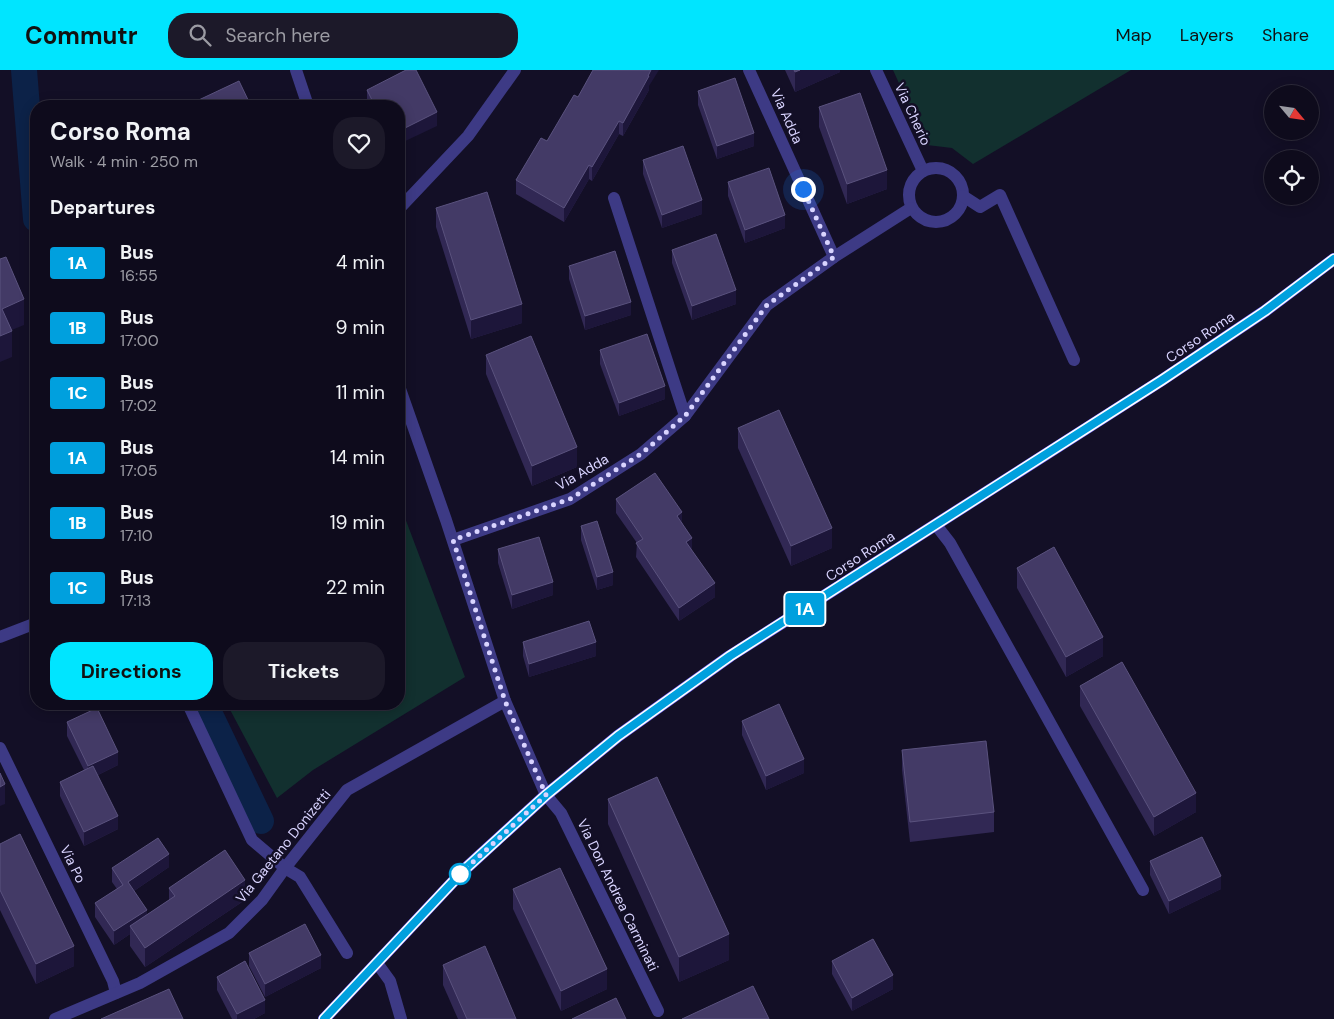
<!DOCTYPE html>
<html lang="en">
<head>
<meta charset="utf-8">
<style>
  body { margin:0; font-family:"DM Sans",sans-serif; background:#1c1929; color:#f1f3f6; height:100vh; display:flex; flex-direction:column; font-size:19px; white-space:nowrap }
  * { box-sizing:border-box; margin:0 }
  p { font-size:16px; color:#9b9ba3 }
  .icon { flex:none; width:28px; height:28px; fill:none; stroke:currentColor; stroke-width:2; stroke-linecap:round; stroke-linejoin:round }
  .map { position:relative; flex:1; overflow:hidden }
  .details { position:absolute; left:30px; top:30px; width:375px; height:610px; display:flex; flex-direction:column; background:#0e0b1c; border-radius:20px; box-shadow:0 2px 12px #0003,0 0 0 1px #2e2b3b }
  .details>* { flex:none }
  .badge { padding:0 10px; border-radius:4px; font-size:18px; line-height:32px }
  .needle { width:32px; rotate:119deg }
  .buttons { position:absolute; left:1264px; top:15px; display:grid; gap:10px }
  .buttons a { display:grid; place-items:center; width:55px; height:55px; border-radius:50%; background:#0e0b1c; box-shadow:0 2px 12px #0003,0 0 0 1px #2e2b3b; font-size:25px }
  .you { position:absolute; width:25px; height:25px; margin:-12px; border:4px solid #fff; border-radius:50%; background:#1a73e8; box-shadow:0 0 0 8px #1a73e833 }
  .map>.badge { position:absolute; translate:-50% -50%; box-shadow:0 0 0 2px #fff }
  h2 { padding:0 20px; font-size:19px; line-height:45px }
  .round { display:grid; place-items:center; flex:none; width:52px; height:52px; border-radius:20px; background:#1c1929 }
  .headline { display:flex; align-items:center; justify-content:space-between; height:85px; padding:0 20px }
  h1 { font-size:24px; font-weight:700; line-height:38px }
  .cta { display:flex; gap:10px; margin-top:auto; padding:10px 20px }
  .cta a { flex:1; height:58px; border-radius:20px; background:#00e5ff; color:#111; font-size:20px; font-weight:700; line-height:58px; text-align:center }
  .cta a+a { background:#1c1929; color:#f1f3f6 }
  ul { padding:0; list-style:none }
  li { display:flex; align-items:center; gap:15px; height:65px; padding:0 20px }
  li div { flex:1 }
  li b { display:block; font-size:19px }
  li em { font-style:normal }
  li .badge { min-width:55px; font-weight:700; text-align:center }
  header { display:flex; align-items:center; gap:30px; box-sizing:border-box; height:70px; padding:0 25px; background:#00e5ff; color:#111 }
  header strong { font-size:24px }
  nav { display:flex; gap:28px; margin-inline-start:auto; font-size:18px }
  .search { width:350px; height:45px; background:#1c1929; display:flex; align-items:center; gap:12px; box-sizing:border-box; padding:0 18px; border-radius:20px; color:#9b9ba3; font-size:19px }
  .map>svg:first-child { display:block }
  .green { fill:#12302f }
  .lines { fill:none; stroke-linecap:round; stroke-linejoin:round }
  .canal { stroke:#0c2248; stroke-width:26 }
  .street { stroke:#3d3a85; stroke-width:12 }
  .secondary { stroke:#6f6bff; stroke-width:12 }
  .wall { fill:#312854 }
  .shaded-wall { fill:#1d163a }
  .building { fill:#433a66; stroke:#5a527e }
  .line-casing { stroke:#fff; stroke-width:11 }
  .line { stroke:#00a0de; stroke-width:8 }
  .walk { stroke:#d9d4ff; stroke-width:5; stroke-dasharray:0 9 }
  .stop-dot { fill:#fff; stroke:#00a0de; stroke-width:2.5 }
  .labels { text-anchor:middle; stroke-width:5; stroke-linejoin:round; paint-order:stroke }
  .street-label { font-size:14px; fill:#d9d4ff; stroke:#130f26 }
</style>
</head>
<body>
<header>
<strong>Commutr</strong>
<div class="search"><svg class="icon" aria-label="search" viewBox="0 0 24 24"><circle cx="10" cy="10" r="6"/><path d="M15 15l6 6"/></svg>Search here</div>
<nav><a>Map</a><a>Layers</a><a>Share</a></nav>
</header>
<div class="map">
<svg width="1334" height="949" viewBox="0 0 1334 949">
  <rect width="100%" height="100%" fill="#130f26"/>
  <!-- green -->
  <g class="green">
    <polygon points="893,0 1131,0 973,94 952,78 927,75"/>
    <polygon points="399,432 465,607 313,700 277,728 227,634 399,634"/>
  </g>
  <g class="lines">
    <!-- canal -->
    <g class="canal">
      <polyline points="24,0 36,149"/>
      <polyline points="205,634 261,751"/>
    </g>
    <!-- street -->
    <g class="street">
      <polyline points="296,0 308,36"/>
      <polyline points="749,0 834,187"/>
      <polyline points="876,0 923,101"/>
      <circle cx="936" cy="125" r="27"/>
      <polyline points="963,126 980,137 1000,125 1074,290"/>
      <polyline points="614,128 685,346"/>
      <polyline points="399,139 468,66 515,0"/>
      <polyline points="399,316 446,450 505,631 546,725 561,743 658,941"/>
      <polyline points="936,455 950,473 1143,820"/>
      <polyline points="453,470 570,429 641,384 685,346 767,235 834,187 911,138"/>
      <polyline points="0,567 36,553"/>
      <polyline points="188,634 252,770 285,798 300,807 347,883"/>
      <polyline points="0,678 113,911 116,923"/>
      <polyline points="377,893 390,911 401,949"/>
      <polyline points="55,949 140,913 229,863 262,830 285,798 347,720 505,631"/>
    </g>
    <!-- secondary -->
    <polyline class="secondary" points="324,949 464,800 546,725 618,666 730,586 1162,310 1265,241 1334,189"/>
  </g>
  <!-- wall -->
  <g class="wall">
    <polygon points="785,0 840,0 840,2 795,22"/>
    <polygon points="649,16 649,20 623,66 619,64 592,111 589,109 564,152 516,124 516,110 547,71 578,27"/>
    <polygon points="367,20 437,56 399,36 368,36 367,33"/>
    <polygon points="698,21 754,76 717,89 698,35"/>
    <polygon points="819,37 887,119 847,134 819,57"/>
    <polygon points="643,90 702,144 662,158 643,104"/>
    <polygon points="728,112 785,158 745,173 728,126"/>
    <polygon points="436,138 522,253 471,269 436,157"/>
    <polygon points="672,180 736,234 692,250 672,193"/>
    <polygon points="569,196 631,245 585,260 569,209"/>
    <polygon points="600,280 665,329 619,346 600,294"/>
    <polygon points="486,285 577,397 532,416 486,304"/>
    <polygon points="738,358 832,478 791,496 738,378"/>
    <polygon points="616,429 682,452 692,481 715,527 679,551 636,487 637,473 616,443"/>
    <polygon points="581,456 613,515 597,520 581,470"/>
    <polygon points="498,479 553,525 512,539 498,493"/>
    <polygon points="1017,498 1103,586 1066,607 1017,518"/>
    <polygon points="523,572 596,586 529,607 523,586"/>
    <polygon points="1080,616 1196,742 1154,766 1080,636"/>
    <polygon points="742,651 804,703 766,720 742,665"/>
    <polygon points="67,652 118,695 98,705 118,759 84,776 60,726 60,712 84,700 67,666"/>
    <polygon points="902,680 994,742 994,762 910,772 902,700"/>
    <polygon points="608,729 729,890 679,912 608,754"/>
    <polygon points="0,774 74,896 36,914 0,840"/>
    <polygon points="1150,791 1221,819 1169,844 1150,805"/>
    <polygon points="169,797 134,821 147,845 169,830 169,818 245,830 145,897 130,876 130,864 114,875 95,847 95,833 117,819 112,812 112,798"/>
    <polygon points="513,819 607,919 561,941 513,839"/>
    <polygon points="249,883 321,898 265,927 249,896"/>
    <polygon points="832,891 893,919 852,941 832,904"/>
    <polygon points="443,895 516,949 458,949 443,915"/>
    <polygon points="217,907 265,943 254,949 232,949 217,920"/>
  </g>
  <!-- shaded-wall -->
  <g class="shaded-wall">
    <polygon points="651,0 659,0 649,16 649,20 623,66 623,53"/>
    <polygon points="800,0 840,0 840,2 795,22 795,2"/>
    <polygon points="437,42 437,56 399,74 399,61"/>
    <polygon points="619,51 619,64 592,111 592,97"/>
    <polygon points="754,63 754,76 717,89 717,76"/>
    <polygon points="589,95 589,109 564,152 564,138"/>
    <polygon points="887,100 887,119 847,134 847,114"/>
    <polygon points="702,130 702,144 662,158 662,145"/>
    <polygon points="785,145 785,158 745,173 745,160"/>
    <polygon points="736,220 736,234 692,250 692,236"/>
    <polygon points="24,229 24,255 2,264 2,239"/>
    <polygon points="631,232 631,245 585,260 585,246"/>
    <polygon points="522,234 522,253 471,269 471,250"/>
    <polygon points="12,261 12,287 0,292 0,266"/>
    <polygon points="665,316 665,329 619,346 619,333"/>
    <polygon points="577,377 577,397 532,416 532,396"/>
    <polygon points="682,442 682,456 677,446"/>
    <polygon points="832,458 832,478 791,496 791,476"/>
    <polygon points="692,468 692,481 686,472"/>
    <polygon points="613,502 613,515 597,520 597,507"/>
    <polygon points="553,512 553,525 512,539 512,525"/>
    <polygon points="715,513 715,527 679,551 679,538"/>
    <polygon points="1103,567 1103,586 1066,607 1066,587"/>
    <polygon points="596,572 596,586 529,607 529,594"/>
    <polygon points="118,682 118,695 88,710 88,696"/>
    <polygon points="804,689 804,703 766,720 766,706"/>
    <polygon points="5,714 5,734 0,736 0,717"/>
    <polygon points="1196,723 1196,742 1154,766 1154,747"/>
    <polygon points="118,746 118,759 84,776 84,762"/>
    <polygon points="169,784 169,797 128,825 128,812"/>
    <polygon points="1221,806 1221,819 1169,844 1169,831"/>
    <polygon points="245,810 245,830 145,897 145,878"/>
    <polygon points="147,840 147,853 130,856 130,864 114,875 114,861"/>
    <polygon points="729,864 729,890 679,912 679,887"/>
    <polygon points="74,876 74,896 36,914 36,894"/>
    <polygon points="321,885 321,898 265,927 265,914"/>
    <polygon points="607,899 607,919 561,941 561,921"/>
    <polygon points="893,905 893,919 852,941 852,928"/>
    <polygon points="265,930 265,943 254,949 237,949 237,944"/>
  </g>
  <!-- building -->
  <g class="building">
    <polygon points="406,0 416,0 437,42 399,61 399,36 375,36 367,20"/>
    <polygon points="593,0 651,0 648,6 649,6 623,53 619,51 592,97 589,95 564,138 516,110 541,68 547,71 574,25 578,27"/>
    <polygon points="794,0 800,0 795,2"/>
    <polygon points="735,8 754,63 717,76 698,21"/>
    <polygon points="239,11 251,36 186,36"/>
    <polygon points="860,23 887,100 847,114 819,37"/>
    <polygon points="683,76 702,130 662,145 643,90"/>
    <polygon points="769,98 785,145 745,160 728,112"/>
    <polygon points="487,122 522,234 471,250 436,138"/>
    <polygon points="716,164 736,220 692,236 672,180"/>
    <polygon points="615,181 631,232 585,246 569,196"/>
    <polygon points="6,187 24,229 2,239 12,261 0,266 0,189"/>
    <polygon points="647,264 665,316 619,333 600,280"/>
    <polygon points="531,266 577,377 532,396 486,285"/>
    <polygon points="779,340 832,458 791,476 738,358"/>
    <polygon points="655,403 682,442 677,446 692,468 686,472 715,513 679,538 636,473 643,469 616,429"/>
    <polygon points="597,451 613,502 597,507 581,456"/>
    <polygon points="539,467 553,512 512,525 498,479"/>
    <polygon points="1054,477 1103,567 1066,587 1017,498"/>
    <polygon points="589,551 596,572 529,594 523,572"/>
    <polygon points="1122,592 1196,723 1154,747 1080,616"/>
    <polygon points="779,634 804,689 766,706 742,651"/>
    <polygon points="97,638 118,682 88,696 67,652"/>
    <polygon points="986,671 994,742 910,752 902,680"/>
    <polygon points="93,696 118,746 84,762 60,712"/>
    <polygon points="0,703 5,714 0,717"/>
    <polygon points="657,707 729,864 679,887 608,729"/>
    <polygon points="20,764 74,876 36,894 0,820 0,774"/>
    <polygon points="1202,767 1221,806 1169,831 1150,791"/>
    <polygon points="158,768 169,784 128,812 147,840 114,861 95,833 123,815 112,798"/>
    <polygon points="225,780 245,810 145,878 130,856 175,826 169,818"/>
    <polygon points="560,798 607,899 561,921 513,819"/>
    <polygon points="305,854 321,885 265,914 249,883"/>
    <polygon points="873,869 893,905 852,928 832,891"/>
    <polygon points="485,876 516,949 467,949 443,895"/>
    <polygon points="245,891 265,930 237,944 217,907"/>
    <polygon points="753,916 769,949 682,949"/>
    <polygon points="169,919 183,949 101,949"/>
    <polygon points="616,928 626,949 572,949"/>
  </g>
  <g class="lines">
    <!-- line casing -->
    <g class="line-casing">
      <polyline id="line" points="324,949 464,800 546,725 618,666 730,586 1162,310 1265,241 1334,189"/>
    </g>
    <!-- line -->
    <use href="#line" class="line"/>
    <!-- walk -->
    <polyline class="walk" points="460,804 546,725 505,631 453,470 570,429 641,384 685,346 767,235 834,187 803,119"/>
  </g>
  <!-- markers -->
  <circle class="stop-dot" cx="460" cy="804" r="10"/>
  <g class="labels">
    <!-- street labels -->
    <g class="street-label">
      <text transform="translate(913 44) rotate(65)" y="5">Via Cherio</text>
      <text transform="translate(787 46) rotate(66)" y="5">Via Adda</text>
      <text transform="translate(1200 267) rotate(-34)" y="5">Corso Roma</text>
      <text transform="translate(582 402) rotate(-30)" y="5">Via Adda</text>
      <text transform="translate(860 486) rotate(-33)" y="5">Corso Roma</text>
      <text transform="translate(283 776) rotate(-51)" y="5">Via Gaetano Donizetti</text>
      <text transform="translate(73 794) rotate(64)" y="5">Via Po</text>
      <text transform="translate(618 825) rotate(64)" y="5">Via Don Andrea Carminati</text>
    </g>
  </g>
</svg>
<div class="buttons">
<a><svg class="needle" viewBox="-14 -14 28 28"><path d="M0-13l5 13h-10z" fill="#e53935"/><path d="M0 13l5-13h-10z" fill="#9b9ba3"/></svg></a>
<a><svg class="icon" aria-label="locate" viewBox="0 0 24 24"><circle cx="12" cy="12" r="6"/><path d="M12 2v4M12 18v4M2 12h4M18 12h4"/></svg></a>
</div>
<div class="you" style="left:803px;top:119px"></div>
<b class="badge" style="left:805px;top:539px;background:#00a0de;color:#fff">1A</b>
<section class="details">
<div class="headline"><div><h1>Corso Roma</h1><p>Walk · 4 min · 250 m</p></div><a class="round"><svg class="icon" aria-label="heart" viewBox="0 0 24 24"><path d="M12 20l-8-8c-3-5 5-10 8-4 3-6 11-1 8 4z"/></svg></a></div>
<h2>Departures</h2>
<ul>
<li><span class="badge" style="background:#00a0de;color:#fff">1A</span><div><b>Bus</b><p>16:55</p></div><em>4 min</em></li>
<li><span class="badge" style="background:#00a0de;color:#fff">1B</span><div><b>Bus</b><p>17:00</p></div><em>9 min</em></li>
<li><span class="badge" style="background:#00a0de;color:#fff">1C</span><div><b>Bus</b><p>17:02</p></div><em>11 min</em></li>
<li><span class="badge" style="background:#00a0de;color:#fff">1A</span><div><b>Bus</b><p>17:05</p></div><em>14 min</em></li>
<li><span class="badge" style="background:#00a0de;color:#fff">1B</span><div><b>Bus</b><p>17:10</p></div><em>19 min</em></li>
<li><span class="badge" style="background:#00a0de;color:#fff">1C</span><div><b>Bus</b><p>17:13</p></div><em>22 min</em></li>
</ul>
<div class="cta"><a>Directions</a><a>Tickets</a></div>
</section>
</div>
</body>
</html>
